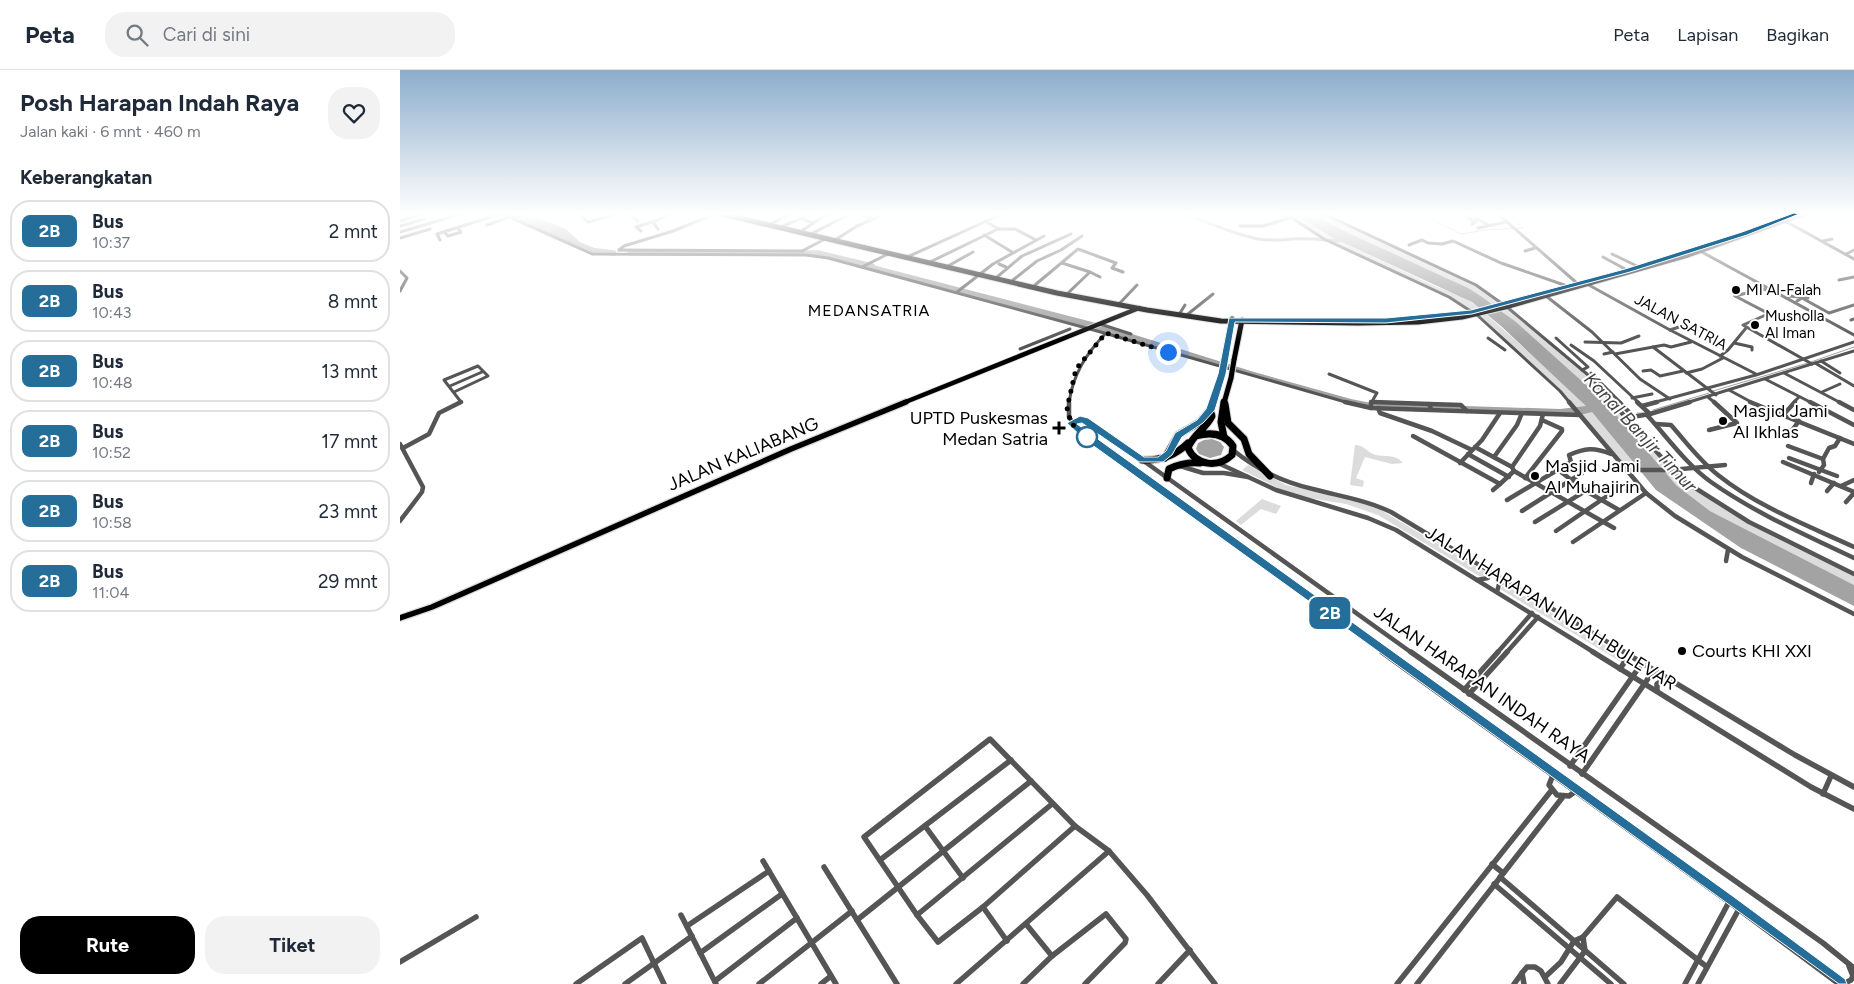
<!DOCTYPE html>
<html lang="id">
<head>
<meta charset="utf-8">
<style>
  body { margin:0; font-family:Figtree,sans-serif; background:#f2f2f3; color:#1f2937; height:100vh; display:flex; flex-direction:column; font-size:19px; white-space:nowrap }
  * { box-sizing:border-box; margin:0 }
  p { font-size:16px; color:#747a83 }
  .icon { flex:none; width:28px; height:28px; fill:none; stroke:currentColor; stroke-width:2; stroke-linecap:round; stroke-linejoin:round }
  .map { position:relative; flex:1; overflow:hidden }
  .details { display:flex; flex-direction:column; background:#fff; width:400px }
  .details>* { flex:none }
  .badge { padding:0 10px; border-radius:8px; font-size:18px; line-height:32px }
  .you { position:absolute; width:25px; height:25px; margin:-12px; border:4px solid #fff; border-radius:50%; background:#1a73e8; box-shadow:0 0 0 8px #1a73e833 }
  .map>.badge { position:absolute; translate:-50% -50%; box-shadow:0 0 0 2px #fff }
  h2 { padding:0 20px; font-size:19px; line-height:45px }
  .round { display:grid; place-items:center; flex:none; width:52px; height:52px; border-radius:20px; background:#f2f2f3 }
  .summary { display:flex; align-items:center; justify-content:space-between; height:85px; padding:0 20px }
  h1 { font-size:24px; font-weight:700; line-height:38px }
  .cta { display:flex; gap:10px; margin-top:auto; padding:10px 20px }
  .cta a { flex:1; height:58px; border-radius:20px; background:#000; color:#fff; font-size:20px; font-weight:700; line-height:58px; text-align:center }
  .cta a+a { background:#f2f2f3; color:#1f2937 }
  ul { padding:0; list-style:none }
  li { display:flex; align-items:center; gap:15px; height:62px; margin:0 10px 8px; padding:0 10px; border:2px solid #e0e1e3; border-radius:20px }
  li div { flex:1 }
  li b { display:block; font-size:19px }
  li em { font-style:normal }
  li .badge { min-width:55px; font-weight:700; text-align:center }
  header { display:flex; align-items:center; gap:30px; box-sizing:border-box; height:70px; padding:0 25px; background:#fff; border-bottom:1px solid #e0e1e3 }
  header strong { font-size:24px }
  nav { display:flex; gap:28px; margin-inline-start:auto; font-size:18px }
  .search { width:350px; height:45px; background:#f2f2f3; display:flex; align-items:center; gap:12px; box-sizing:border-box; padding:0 18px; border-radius:20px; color:#747a83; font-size:19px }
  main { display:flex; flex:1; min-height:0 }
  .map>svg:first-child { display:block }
  .green { fill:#dcdcdc }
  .water { fill:#a3a3a3 }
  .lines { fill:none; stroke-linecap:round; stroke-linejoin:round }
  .stream { stroke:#a3a3a3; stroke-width:1 }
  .canal { stroke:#a3a3a3; stroke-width:3 }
  .river { stroke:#a3a3a3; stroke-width:5.5 }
  .major-far1-casing { stroke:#dbdbdb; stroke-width:6 }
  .major-casing { stroke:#dbdbdb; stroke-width:8 }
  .highway-far1-casing { stroke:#dbdbdb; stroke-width:7 }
  .highway-casing { stroke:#dbdbdb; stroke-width:9 }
  .minor-far2 { stroke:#555; stroke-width:3 }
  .minor-far1 { stroke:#555; stroke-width:4.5 }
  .minor { stroke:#555; stroke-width:5.5 }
  .major-far1 { stroke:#000; stroke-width:4.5 }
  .major { stroke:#000; stroke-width:5.5 }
  .highway-far1 { stroke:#000; stroke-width:5 }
  .highway { stroke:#000; stroke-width:7 }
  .highway-bridge-casing { stroke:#dbdbdb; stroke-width:7; stroke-linecap:butt }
  .highway-bridge { stroke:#000; stroke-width:5 }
  .line { fill:#256e99; stroke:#fff }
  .walk { stroke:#000; stroke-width:5; stroke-dasharray:0 9 }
  .poi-dot { fill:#000; stroke:#fff; stroke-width:2 }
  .stop-dot { fill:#fff; stroke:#256e99; stroke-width:2.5 }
  .labels { text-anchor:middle; stroke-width:4; stroke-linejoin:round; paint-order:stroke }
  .far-poi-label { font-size:15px; fill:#000; stroke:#fff; text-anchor:start }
  .far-street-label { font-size:15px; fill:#000; stroke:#fff }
  .far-quarter-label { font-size:16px; letter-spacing:1px; fill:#000; stroke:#fff }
  .poi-label { font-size:18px; fill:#000; stroke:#fff; text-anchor:start }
  .street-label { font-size:18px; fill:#000; stroke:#fff }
  .water-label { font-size:19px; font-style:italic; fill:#444; stroke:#fff }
</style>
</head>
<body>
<header>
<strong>Peta</strong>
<div class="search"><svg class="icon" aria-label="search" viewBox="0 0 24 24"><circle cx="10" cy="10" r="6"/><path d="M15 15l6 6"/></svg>Cari di sini</div>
<nav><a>Peta</a><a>Lapisan</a><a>Bagikan</a></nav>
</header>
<main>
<section class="details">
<div class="summary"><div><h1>Posh Harapan Indah Raya</h1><p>Jalan kaki · 6 mnt · 460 m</p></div><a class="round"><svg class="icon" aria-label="heart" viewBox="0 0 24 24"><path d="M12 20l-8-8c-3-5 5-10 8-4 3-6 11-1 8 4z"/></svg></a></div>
<h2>Keberangkatan</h2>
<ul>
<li><span class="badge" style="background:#256e99;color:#fff">2B</span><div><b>Bus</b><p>10:37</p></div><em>2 mnt</em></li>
<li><span class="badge" style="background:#256e99;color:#fff">2B</span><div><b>Bus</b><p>10:43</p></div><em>8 mnt</em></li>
<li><span class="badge" style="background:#256e99;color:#fff">2B</span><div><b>Bus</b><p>10:48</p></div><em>13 mnt</em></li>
<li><span class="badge" style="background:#256e99;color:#fff">2B</span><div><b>Bus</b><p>10:52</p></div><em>17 mnt</em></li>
<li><span class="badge" style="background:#256e99;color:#fff">2B</span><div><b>Bus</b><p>10:58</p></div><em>23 mnt</em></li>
<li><span class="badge" style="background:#256e99;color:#fff">2B</span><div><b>Bus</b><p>11:04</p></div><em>29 mnt</em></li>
</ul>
<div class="cta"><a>Rute</a><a>Tiket</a></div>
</section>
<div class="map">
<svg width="1454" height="914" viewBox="0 0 1454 914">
  <rect width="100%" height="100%" fill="#fff"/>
  <!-- green -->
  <g class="green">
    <polygon points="886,144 894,144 933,168 1037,217 1064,227 1082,240 1072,242 1064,236 899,155"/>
    <path d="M913 144H924L1076 215 1104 235 1096 237C1039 198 972 180 913 144Z"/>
    <polygon points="1106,238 1187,304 1271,400 1313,431 1454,504 1454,515 1310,441 1276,415 1194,322 1102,241"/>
    <polygon points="1084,242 1172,321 1190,339 1239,400 1226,400 1160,321 1076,244"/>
    <path d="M955 375C964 375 966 381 973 384 984 388 995 383 1003 393L992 394 965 387 956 408 964 411 963 417 950 415Z"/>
    <polygon points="848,395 886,415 950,429 979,439 1087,503 1082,507 1079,506 978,445 946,434 909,428 880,419 842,400"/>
    <polygon points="862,429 881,436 876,444 861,439 841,455 836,451"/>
    <polygon points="1105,514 1224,587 1223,590 1221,592 1100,519"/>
  </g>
  <!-- water -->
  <g class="water">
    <polygon points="103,144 128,144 166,159 180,172 199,180 196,185"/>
    <polygon points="894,144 913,144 942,160 1068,218 1082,227 1116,252 1194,322 1217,346 1276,415 1310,441 1454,515 1454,536 1341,478 1256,420 1192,342 1180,345 971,338 690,259 462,197 469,194 700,254 854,302 951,329 971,333 1160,339 1186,336 1101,256 1072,232 933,168"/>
    <polygon points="812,369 820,372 824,377 821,385 810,388 799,384 796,379 798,373 804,370"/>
  </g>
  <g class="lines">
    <!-- stream -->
    <g class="stream">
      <polyline points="1021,144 1061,164 1085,160 1123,158 1114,148 1124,144"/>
      <polyline points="1411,292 1454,277"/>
      <polyline points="1313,321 1408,293"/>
      <polyline points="1253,340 1309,323"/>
      <polyline points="1237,343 1245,343"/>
    </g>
    <!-- canal -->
    <path class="canal" d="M784 144C809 152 832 164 858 169 870 171 880 170 892 169 908 168 924 170 939 171"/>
    <!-- river -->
    <g class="river">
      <polyline points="188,180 214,183"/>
      <polyline points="230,183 418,183 472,196"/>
    </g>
    <!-- major-far1 casing -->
    <g class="major-far1-casing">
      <polyline id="major-far1" points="503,333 739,238"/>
    </g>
    <!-- major casing -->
    <g class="major-casing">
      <polyline id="major" points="0,548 32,537 391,379 506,332"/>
    </g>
    <!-- highway-far1 casing -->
    <g class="highway-far1-casing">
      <g id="highway-far1">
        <polyline points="322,144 657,223 747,240 821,251 958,253 1018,252 1062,247 1105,237 1288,185 1403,144"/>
        <polyline points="824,289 832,249"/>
        <polyline points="834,290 842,250"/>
        <polyline points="812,333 822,304"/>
        <polyline points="824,333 831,308"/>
      </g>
    </g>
    <!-- highway casing -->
    <g class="highway-casing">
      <g id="highway">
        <polyline points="824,332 821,352 824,367"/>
        <polyline points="825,334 828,353 844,369 849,384 870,406"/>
        <path d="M796 366C810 362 824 363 833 376L832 385C818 398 796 396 788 378 793 364 806 359 812 346L810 340 813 332"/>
        <polyline points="765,388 778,365 800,352 810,340"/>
        <path d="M742 390C760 391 775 386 788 373"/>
        <path d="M767 408 769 399C779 394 789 392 800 393"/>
      </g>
    </g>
    <!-- minor-far2 -->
    <g class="minor-far2">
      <polyline points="103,144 192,184 406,185 428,188 690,259 949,333"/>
      <polyline points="179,144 188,152 217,144"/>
      <polyline points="229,144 238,151"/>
      <polyline points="460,144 472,149"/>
      <polyline points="886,144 924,169 1049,227 1072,242"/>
      <polyline points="924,144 1076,215 1104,235"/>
      <polyline points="1063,144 1074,152"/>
      <polyline points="1098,144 1178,214"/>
      <polyline points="0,145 3,144"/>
      <polyline points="400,148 413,153"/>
      <polyline points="0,151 22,144"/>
      <polyline points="585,151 599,159"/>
      <polyline points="1385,151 1454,189"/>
      <polyline points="253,152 258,159"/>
      <polyline points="1072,154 1077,151 1074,149 1077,148 1088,155"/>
      <polyline points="87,155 109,147"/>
      <polyline points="369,155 390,144"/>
      <polyline points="0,156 24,149"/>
      <polyline points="840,156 863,156 889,148"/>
      <polyline points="381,157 411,144"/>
      <polyline points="1078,158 1106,152"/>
      <polyline points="241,161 236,157 258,150 269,144"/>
      <polyline points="0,162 61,144"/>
      <polyline points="44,162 48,166 61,162 58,158"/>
      <polyline points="400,162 422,147 430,144"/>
      <polyline points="411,164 450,144"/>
      <polyline points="584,165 612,182"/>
      <polyline points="0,168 30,159"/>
      <polyline points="40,170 37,164 100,144"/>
      <polyline points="435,170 457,156 478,147 476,144"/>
      <polyline points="1423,171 1432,169"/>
      <polyline points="1009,175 1022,170 1028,173 1042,174 1053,171 1101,193 1170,217"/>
      <polyline points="219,180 403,181"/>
      <polyline points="219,180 224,176 273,161 315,144"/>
      <polyline points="402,181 425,169"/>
      <polyline points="1125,181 1135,178"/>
      <polyline points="1300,181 1454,265"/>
      <polyline points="1212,184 1239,197"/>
      <polyline points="1446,184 1454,180"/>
      <polyline points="1203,187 1227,200"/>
      <polyline points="505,188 602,144"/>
      <polyline points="530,192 598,159 615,159 636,170"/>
      <polyline points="662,193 690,202"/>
      <polyline points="599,194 606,197"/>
      <polyline points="548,196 573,182"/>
      <polyline points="462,197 490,183"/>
      <polyline points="0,201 7,208 0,221"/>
      <polyline points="597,207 622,186 671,164"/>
      <polyline points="613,210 637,191 661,180 682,166"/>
      <polyline points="1439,210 1454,207"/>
      <polyline points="1187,214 1270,260 1356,304"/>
      <polyline points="635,215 678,179 716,193 712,198 723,202"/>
      <polyline points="557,222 593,194 644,166"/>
      <polyline points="668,223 690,202 700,207"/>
      <polyline points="1146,226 1192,262 1240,309 1270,329"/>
      <polyline points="1335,226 1381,250"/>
      <polyline points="1335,226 1362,219 1367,220"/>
      <polyline points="1386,228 1389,226 1408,228"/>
      <polyline points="1397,231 1402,228 1429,243 1454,235"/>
      <polyline points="719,234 737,215"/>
      <polyline points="1107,237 1187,304 1213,333"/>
      <polyline points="780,243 785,235"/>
      <polyline points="788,244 813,224"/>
      <polyline points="1076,244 1160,321 1170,333"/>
      <polyline points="1368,244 1343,255 1412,294"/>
      <polyline points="1451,250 1454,249"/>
      <polyline points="700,254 731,264"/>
      <polyline points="1270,260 1282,256"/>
      <polyline points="1088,268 1105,280"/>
      <polyline points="1156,268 1188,297 1182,300"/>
      <polyline points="1185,272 1221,273 1239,266"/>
      <polyline points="1334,273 1352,277 1352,280"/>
      <polyline points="1171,275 1194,291 1239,333"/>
      <polyline points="1253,277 1316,325"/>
      <polyline points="620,279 670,259"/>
      <polyline points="1204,284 1213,282"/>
      <polyline points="1215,284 1264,275 1271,277 1291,272"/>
      <polyline points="1320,286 1328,280 1346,258"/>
      <polyline points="1421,291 1440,303"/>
      <polyline points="1415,293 1454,316"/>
      <polyline points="1243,301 1251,300 1260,306 1283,301"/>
      <polyline points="1191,303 1221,333"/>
      <polyline points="1286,303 1302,299 1323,288"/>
      <polyline points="1384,303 1441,333"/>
      <polyline points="929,304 977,323 971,333"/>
      <polyline points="1365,309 1412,333"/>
      <polyline points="50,316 82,302"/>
      <polyline points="1329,320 1353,333"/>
      <polyline points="54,322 88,306 78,296 44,310 61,332 58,333"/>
      <polyline points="1422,322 1440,314"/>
      <polyline points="1308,327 1315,333"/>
      <polyline points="1232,328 1252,324"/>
      <polyline points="971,332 1009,333"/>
      <path d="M669 333C673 304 686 284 706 263"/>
      <polyline points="1252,333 1356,305 1454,272"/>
      <polyline points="1286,333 1454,281"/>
      <polyline points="1393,333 1399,327"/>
    </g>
    <!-- minor-far1 -->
    <g class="minor-far1">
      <polyline points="669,332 669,347 677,359 984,583"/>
      <polyline points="945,332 971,338 1180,345"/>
      <polyline points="971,332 971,338"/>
      <polyline points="973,332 1029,334 1031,339"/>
      <polyline points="1169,332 1246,423 1275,446 1342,487 1454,544"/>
      <polyline points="1212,332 1281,409 1349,452 1454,504"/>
      <polyline points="1219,332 1234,347"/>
      <polyline points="1237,332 1250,344"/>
      <polyline points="1350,332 1454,374"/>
      <polyline points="1410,332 1454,355"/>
      <polyline points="1439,332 1454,340"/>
      <polyline points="1029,334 1061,335 1067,341"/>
      <polyline points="1242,336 1257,332"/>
      <polyline points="978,338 980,343 1032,361 1072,380"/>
      <polyline points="1143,344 1140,356 1112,397 1114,401 1214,458"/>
      <polyline points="1384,344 1395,332"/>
      <path d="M1247 345C1267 367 1287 395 1311 412 1355 443 1406 465 1454 488"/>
      <polyline points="1226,348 1250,344 1290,332"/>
      <polyline points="671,353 683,350 699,359 1012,583"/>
      <path d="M1256 354 1271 355C1286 372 1300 391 1318 405 1358 437 1409 456 1454 477"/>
      <polyline points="1309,360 1337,353 1314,332"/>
      <polyline points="1390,363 1399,351"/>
      <polyline points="1013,366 1100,414 1114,401"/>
      <polyline points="0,374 23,417 22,422 0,451"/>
      <polyline points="1388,376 1423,389"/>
      <polyline points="1075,377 1112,397"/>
      <polyline points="3,378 29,364 39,343 61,332"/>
      <path d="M833 380C857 400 883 412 913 419 939 426 966 430 991 442L1226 583"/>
      <polyline points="1068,384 1109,407"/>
      <polyline points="1094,387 1117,355 1122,343"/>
      <polyline points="1389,388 1437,406"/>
      <polyline points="1383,392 1454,422"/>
      <polyline points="818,393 876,420 968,448 996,460 1195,583"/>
      <polyline points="1060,393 1082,370 1100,343"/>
      <polyline points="780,396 803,403 824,403 848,407"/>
      <polyline points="1157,399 1186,421 1219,440"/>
      <polyline points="1226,400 1271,400 1325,395"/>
      <polyline points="1419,402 1424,395 1423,389 1429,378 1435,376 1440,368"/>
      <polyline points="1125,408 1162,361 1162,359 1142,350"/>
      <polyline points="1411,413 1414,404"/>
      <polyline points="1441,416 1454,410"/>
      <polyline points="1093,420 1100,414"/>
      <polyline points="1427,421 1434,413"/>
      <path d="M1107 430 1171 392 1169 385C1185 378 1194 377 1211 384"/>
      <polyline points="1446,432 1454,423"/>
      <polyline points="1122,441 1182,403"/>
      <polyline points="1135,452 1195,415"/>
      <polyline points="1156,461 1210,424"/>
      <polyline points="1173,472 1246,423"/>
      <polyline points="1326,491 1328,480"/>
      <polyline points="1077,510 1088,508 1088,500"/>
      <polyline points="1097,522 1099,514 1108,510"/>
      <polyline points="1097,583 1132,543"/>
      <polyline points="1106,583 1138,547"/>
    </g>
    <!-- minor -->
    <g class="minor">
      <polyline points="982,582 1329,832 1439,914"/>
      <polyline points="1011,582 1423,873 1454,898"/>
      <polyline points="1193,582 1411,717 1454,739"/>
      <polyline points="1224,582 1395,685 1454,717"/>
      <polyline points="1220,599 1229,585"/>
      <polyline points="1064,620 1098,582"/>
      <polyline points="1257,621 1257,614 1266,608"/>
      <polyline points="1069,624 1107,582"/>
      <polygon points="590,669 675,756 583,837 538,872 517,845 464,767"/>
      <polyline points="1170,696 1242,593"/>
      <polyline points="1182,704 1254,600"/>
      <polyline points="1153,705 1149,715 1157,725 1169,726 1176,721"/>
      <polyline points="1423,724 1431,706"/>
      <polyline points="525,756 563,808"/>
      <polyline points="675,756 709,781 747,825 815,914"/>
      <polyline points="480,790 611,690"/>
      <polyline points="363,791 436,914"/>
      <polyline points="1092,794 1103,803"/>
      <polyline points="424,797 497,914"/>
      <polyline points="1100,807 1224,914"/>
      <polyline points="1094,814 1211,914"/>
      <polyline points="583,837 607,871"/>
      <polyline points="281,845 316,914"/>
      <polyline points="517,845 652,734"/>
      <polyline points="457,850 631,711"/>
      <polyline points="626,854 652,886"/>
      <polyline points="287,856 369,801"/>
      <polyline points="300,883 382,824"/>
      <polyline points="0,892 76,847"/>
      <polyline points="1146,906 1161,892 1174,871 1183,867 1217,827 1307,897"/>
      <polyline points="315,911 397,848"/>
      <polyline points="1437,911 1445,913 1451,910 1453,906 1449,896"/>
      <polyline points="176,914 242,868 264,914"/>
      <polyline points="225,914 292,866"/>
      <polyline points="359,914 452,841"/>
      <polyline points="421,914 431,906"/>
      <polyline points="556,914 709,781"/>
      <polyline points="623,914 652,886 706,844 726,869 725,873 685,914"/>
      <polyline points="758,914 790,880"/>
      <polyline points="997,914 1151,721"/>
      <polyline points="1017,914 1162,728"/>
      <polyline points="1114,914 1122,903"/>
      <polyline points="1124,914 1122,903 1127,897 1135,897 1141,901 1148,914"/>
      <polyline points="1160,914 1185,881 1183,867"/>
      <polyline points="1285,914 1329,832"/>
      <polyline points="1298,914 1339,839"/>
    </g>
    <!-- major-far1 -->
    <use href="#major-far1" class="major-far1"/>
    <!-- major -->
    <use href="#major" class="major"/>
    <!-- highway-far1 -->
    <use href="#highway-far1" class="highway-far1"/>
    <!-- highway -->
    <use href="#highway" class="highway"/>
    <!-- highway-bridge casing -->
    <g class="highway-bridge-casing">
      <g id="highway-bridge">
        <polyline points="822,304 824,289"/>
        <polyline points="831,308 834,290"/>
      </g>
    </g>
    <!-- highway-bridge -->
    <use href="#highway-bridge" class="highway-bridge"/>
  </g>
  <!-- sky -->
  <linearGradient id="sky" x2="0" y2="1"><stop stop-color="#8cadcc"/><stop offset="0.53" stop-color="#fff"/><stop offset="1" stop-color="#fff" stop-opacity="0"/></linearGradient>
  <rect width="1454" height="272" fill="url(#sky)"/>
  <!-- line -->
  <polygon class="line" points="1394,143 1399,144 1347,165 1230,202 1072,244 986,253 835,252 826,304 815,340 803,353 782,367 772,385 763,392 739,392 682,353 677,354 1334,827 1445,909 1447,914 1439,914 684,369 667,353 680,346 688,348 744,387 758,387 766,381 775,363 797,350 806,339 818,304 829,248 986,248 1071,240 1225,199 1342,162"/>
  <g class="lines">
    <!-- walk -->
    <polyline class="walk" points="687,367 671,353 667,338 676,299 706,263 768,282"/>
  </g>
  <!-- markers -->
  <g class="poi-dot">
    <circle cx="1336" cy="220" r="5"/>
    <circle cx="1355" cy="255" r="5"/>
    <circle cx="1323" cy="351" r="5"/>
    <path d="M656.5 350.5h5v5h5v5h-5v5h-5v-5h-5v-5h5z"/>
    <circle cx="1135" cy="406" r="5"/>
    <circle cx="1282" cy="581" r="5"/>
  </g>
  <circle class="stop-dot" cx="687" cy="367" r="10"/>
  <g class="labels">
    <!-- far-poi labels -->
    <g class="far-poi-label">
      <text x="1346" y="225">MI Al-Falah</text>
      <text x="1365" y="251">Musholla<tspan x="1365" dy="17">Al Iman</tspan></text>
    </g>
    <!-- far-street labels -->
    <g class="far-street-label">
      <text transform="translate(1281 252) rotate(28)" y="5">JALAN SATRIA</text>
    </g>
    <!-- far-quarter labels -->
    <g class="far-quarter-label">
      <text x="469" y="246">MEDANSATRIA</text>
    </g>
    <!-- poi labels -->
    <g class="poi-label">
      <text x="1333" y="347">Masjid Jami<tspan x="1333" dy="21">Al Ikhlas</tspan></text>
      <text x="648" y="354" text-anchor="end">UPTD Puskesmas<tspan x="648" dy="21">Medan Satria</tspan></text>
      <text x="1145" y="402">Masjid Jami<tspan x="1145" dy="21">Al Muhajirin</tspan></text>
      <text x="1292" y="587">Courts KHI XXI</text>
    </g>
    <!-- street labels -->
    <g class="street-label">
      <text transform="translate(343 384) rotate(-23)" y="6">JALAN KALIABANG</text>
      <text transform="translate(1151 538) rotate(32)" y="6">JALAN HARAPAN INDAH BULEVAR</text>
      <text transform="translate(1082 614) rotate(35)" y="6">JALAN HARAPAN INDAH RAYA</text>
    </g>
    <!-- water labels -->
    <g class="water-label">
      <text transform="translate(1241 362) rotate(47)" y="7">Kanal Banjir Timur</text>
    </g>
  </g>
</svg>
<div class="you" style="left:768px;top:282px"></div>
<b class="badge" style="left:930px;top:543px;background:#256e99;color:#fff">2B</b>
</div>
</main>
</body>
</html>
